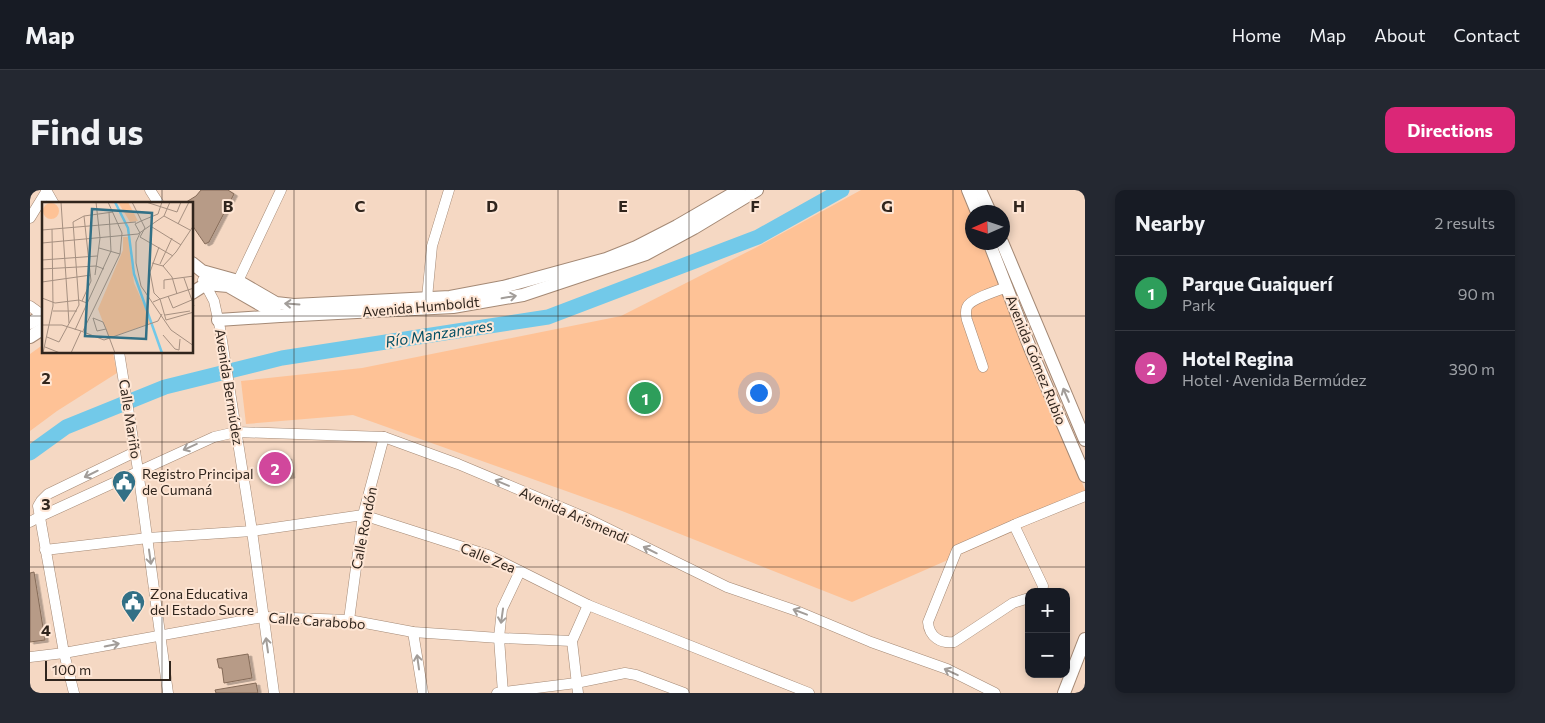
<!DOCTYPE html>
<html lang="en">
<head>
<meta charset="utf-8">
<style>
  :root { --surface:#171b24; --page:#242831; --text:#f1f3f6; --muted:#9ea1a6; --line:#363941; --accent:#db2777 }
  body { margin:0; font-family:Commissioner,sans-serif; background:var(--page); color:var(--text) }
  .controls { position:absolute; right:15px; bottom:15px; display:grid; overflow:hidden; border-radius:10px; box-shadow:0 2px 8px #0003 }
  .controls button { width:45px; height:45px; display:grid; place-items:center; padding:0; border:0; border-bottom:1px solid var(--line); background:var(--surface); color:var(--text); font:25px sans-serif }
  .compass { position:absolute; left:935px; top:15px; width:45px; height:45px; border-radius:50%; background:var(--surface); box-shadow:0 2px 8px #0003; rotate:267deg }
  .scale { position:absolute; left:15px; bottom:12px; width:126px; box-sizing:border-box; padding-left:5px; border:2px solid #30251d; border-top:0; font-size:14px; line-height:18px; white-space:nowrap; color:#30251d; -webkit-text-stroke:4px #fee6d5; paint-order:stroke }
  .you { position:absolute; left:728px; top:202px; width:18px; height:18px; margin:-12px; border:4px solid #fff; border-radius:50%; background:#1a73e8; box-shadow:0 0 0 8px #1a73e833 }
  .badge { display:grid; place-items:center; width:32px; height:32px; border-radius:50%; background:var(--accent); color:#fff; font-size:16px; font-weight:700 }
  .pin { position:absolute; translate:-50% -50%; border:2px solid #fff; box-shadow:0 1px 5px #0006 }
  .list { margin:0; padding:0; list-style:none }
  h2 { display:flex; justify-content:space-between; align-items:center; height:65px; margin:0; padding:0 20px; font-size:21px }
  h2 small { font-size:16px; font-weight:400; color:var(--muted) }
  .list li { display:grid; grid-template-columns:32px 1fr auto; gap:15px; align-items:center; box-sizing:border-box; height:75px; padding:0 20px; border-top:1px solid var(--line) }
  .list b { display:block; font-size:19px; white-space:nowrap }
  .list p { margin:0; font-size:16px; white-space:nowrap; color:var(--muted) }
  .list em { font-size:16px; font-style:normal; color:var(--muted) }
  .map { position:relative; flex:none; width:1055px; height:503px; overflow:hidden; border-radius:10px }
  header { display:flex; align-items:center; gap:30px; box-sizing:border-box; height:70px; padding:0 25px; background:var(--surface); border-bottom:1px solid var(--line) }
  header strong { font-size:24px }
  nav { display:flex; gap:28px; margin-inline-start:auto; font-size:18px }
  .intro { display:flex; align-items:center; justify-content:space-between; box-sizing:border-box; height:120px; padding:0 30px }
  h1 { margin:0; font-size:35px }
  .button { padding:12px 22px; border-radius:10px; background:var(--accent); color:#fff; font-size:18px; font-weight:700 }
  main { display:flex; gap:30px; padding:0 30px }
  aside { flex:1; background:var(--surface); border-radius:10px; box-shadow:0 2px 8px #0003 }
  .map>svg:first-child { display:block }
  .green { fill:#fec296 }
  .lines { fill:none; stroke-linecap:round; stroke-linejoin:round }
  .river { stroke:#72c9e9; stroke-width:15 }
  .building { fill:#b79b87; stroke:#856b58; filter:url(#shadow) }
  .minor-casing { stroke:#a48975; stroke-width:11 }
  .major-casing { stroke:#a48975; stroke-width:14 }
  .minor { stroke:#fff; stroke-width:10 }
  .major { stroke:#fff; stroke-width:12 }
  .oneway { stroke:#a29d99 }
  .grid { fill:none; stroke:#30251d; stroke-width:1; stroke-opacity:0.55 }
  .labels { text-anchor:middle; stroke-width:4; stroke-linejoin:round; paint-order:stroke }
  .street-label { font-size:14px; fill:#30251d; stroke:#fee6d5 }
  .poi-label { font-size:14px; fill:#30251d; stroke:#fee6d5; text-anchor:start }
  .water-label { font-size:15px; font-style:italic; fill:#004e64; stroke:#fee6d5 }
  .inset-river { fill:none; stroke:#72c9e9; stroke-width:2.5 }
  .inset-road { fill:none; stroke:#a69081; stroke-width:1 }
  .view { fill:#327086; fill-opacity:0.15; stroke:#327086; stroke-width:2.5 }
  .inset-edge { fill:none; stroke:#30251d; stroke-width:2.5 }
  .grid-label { font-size:16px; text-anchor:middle; font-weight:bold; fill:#30251d; stroke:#fee6d5; stroke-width:4; stroke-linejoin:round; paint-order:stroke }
</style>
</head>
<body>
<header>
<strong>Map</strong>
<nav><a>Home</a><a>Map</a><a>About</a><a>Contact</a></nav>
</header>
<div class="intro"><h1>Find us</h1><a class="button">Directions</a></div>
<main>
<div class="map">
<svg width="1055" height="503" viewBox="0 0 1055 503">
  <defs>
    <filter id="shadow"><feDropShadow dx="3.5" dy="2" stdDeviation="0" flood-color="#0004"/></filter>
  </defs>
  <rect width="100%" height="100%" fill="#f5d8c3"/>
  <!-- green -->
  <g class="green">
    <polygon points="831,0 934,0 943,22 942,52 955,53 1055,300 1055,310 822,412 592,321 323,225 216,234 211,191 332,178 591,126 727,57"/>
    <polygon points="14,154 14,162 83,163 87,183 27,221 0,241 0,164"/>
  </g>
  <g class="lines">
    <!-- river -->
    <polyline class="river" points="0,263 36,237 135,197 252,168 518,127 728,47 812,0"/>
  </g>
  <!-- building -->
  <g class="building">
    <polygon points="171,0 198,0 204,4 179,52 175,54 162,35 162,14 153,14 166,6"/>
    <polygon points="258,267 261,286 232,290 229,271"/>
    <polygon points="4,382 15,450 0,452 0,383"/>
    <polygon points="218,464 222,488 194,493 192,478 189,478 187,469"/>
    <polygon points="226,493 228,503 186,503 185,500"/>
  </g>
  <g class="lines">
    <!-- minor casing -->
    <g class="minor-casing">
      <g id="minor">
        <polyline points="16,0 24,14"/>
        <polyline points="120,0 129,14"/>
        <polyline points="0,28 16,2"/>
        <polyline points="173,90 184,111 190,138 222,341 244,503"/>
        <polyline points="208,91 251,0"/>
        <polyline points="397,108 402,56 419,0"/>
        <polyline points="0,116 14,126"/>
        <polyline points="89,162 108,280 138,503"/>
        <path d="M953 177 937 130C936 126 935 122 937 117 940 109 967 101 977 97"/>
        <polyline points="0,332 9,327 184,247 206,242 354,247 428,274 552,326 697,397 767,421 841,452 917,479 965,503"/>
        <polyline points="984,335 1013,396 1012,402"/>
        <polyline points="15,360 118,348 222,341 333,325 458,365 558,415 779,503"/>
        <path d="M999 408 983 413 924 452C911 454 899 447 898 432L927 360 986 334 1055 306"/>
        <polyline points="319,430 333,325 354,247"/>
        <polyline points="383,442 393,503"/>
        <polyline points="0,467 34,463 233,427 319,430 383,442 469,448 542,451"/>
        <polyline points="44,503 34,463 8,316 11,311 18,304 105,262"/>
        <polyline points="467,503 546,493 595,483 606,485 654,503"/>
        <polyline points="473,503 469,448 472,419 490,381"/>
        <polyline points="548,503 542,451 558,415"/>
      </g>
    </g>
    <!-- major casing -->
    <g class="major-casing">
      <g id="major">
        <polyline points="938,0 947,22"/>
        <polyline points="950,0 960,22"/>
        <polyline points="959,52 1000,158 1055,286"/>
        <polyline points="972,52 1055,250"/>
        <polyline points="162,73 172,81 208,91 246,113 264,115 420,107 473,97 576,69 606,57 647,36 709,0"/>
        <polyline points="162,103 176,94 198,96 250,126 423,117 493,105 616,64 664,38 727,0"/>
        <polyline points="188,130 250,126"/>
        <polyline points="0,133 14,125"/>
        <polyline points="0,147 14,138"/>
        <polyline points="1034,503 1055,449"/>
      </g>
    </g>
    <!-- minor -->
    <use href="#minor" class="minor"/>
    <!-- major -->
    <use href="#major" class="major"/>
  </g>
  <!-- one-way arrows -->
  <defs><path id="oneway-shaft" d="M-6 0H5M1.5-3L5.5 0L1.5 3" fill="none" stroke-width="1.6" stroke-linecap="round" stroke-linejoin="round" transform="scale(1.25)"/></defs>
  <g class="oneway">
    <use href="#oneway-shaft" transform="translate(479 107) rotate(-10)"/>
    <use href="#oneway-shaft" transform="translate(262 114) rotate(-176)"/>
    <use href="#oneway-shaft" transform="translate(1036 205) rotate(-113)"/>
    <use href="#oneway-shaft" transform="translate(160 257) rotate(156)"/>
    <use href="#oneway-shaft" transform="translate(61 284) rotate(154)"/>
    <use href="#oneway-shaft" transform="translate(472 293) rotate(-157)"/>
    <use href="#oneway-shaft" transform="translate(620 360) rotate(-154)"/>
    <use href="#oneway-shaft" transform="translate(120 367) rotate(82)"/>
    <use href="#oneway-shaft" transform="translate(770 422) rotate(-159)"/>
    <use href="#oneway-shaft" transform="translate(472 426) rotate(98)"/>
    <use href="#oneway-shaft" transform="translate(82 455) rotate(-11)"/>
    <use href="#oneway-shaft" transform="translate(237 455) rotate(-98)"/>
    <use href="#oneway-shaft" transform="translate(388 472) rotate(-98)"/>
    <use href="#oneway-shaft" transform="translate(921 482) rotate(-155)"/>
  </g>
  <!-- grid -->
  <path class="grid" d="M132 0V14M264 0V503M396 0V503M528 0V503M659 0V503M791 0V503M923 0V503M0 126H14M162 126H1055M132 162V503M0 252H1055M0 377H1055"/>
  <!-- icons -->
  <defs>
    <g id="civic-pin" transform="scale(1.25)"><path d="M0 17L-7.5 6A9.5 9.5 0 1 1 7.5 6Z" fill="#327086" stroke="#fee6d5"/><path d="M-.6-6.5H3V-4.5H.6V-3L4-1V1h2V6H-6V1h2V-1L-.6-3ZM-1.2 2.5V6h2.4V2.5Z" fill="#fff"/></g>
  </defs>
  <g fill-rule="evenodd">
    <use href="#civic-pin" x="94" y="292"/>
    <use href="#civic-pin" x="103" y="412"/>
  </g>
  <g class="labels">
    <!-- street labels -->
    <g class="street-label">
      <text transform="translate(391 117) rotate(-5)" y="5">Avenida Humboldt</text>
      <text transform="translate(1006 170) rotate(68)" y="5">Avenida Gómez Rubio</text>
      <text transform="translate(199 197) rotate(81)" y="5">Avenida Bermúdez</text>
      <text transform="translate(100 229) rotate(81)" y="5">Calle Mariño</text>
      <text transform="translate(544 325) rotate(24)" y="5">Avenida Arismendi</text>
      <text transform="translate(334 338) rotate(-79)" y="5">Calle Rondón</text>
      <text transform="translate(458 368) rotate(22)" y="5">Calle Zea</text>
      <text transform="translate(287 431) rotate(4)" y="5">Calle Carabobo</text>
    </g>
    <!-- poi labels -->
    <g class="poi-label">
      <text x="112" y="289">Registro Principal<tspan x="112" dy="16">de Cumaná</tspan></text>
      <text x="120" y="409">Zona Educativa<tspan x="120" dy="16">del Estado Sucre</tspan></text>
    </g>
    <!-- water labels -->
    <g class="water-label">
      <text transform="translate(409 144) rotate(-9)" y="5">Río Manzanares</text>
    </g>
  </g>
  <!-- overview -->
  <g transform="translate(12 12)">
    <rect width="151" height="151" fill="#f5d8c3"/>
    <path d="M76 0H86L96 19 88 20ZM1 9a8 8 0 1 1 16 0a8 8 0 1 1-16 0ZM81 35H86L92 81 110 121 67 136 56 107 81 48Z" fill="#fec296"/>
    <path class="inset-river" d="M73 0 86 26 92 72 120 151"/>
    <path class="inset-road" d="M19 0 27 121M90 0 103 26 98 35M104 0 135 10 139 0M122 14 148 28M122 14 128 0M99 19 116 12 120 0M99 19 93 22 98 31 94 40V61L99 84 129 128 152 144M136 22 147 0M110 25 139 43M0 28 94 20M98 35 131 54M0 41 96 32 122 14M117 45 108 70 112 91 118 97 152 86M57 46 78 52M0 58 55 54M110 61 121 64 130 75 135 92M118 62 130 36M121 64 134 50 152 23M0 67 54 64 62 67M53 73 58 36 54 0M142 76 152 104M0 80 49 73M122 87V78L152 74M126 94 131 106 152 97M0 96 13 101 37 98 45 101M40 99 49 79 42 14M111 100 118 97 124 118M11 109H35M123 113 148 109M124 118 152 110M0 123H20L39 129M64 127 55 129 51 116 61 120 64 127 73 151M33 128 69 49 67 10M41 129 78 52 80 31 66 0M121 133 133 147 137 148 138 137M5 135 17 140 37 103 31 20 42 14 71 10M3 145 18 151M1 151 11 104 10 27M29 151 39 129 62 138 116 119 120 112"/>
    <path class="view" d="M50 7 110 11 104 137 43 134Z"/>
    <rect width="151" height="151" class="inset-edge"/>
  </g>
  <g class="grid-label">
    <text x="198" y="22">B</text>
    <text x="330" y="22">C</text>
    <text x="462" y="22">D</text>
    <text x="593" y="22">E</text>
    <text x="725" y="22">F</text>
    <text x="857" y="22">G</text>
    <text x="989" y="22">H</text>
    <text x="16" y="194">2</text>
    <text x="16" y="320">3</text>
    <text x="16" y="446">4</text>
  </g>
</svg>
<div class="controls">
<button>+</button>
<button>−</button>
</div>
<svg class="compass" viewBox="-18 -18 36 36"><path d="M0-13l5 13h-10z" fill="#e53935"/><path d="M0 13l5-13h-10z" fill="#9ea1a6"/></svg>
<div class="scale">100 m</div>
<div class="you"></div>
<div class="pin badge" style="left:615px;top:208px;background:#2e9e5b">1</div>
<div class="pin badge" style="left:245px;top:278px;background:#d1479c">2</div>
</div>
<aside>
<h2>Nearby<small>2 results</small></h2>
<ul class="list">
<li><span class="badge" style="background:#2e9e5b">1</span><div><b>Parque Guaiquerí</b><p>Park</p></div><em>90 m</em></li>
<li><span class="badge" style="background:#d1479c">2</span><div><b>Hotel Regina</b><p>Hotel · Avenida Bermúdez</p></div><em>390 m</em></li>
</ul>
</aside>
</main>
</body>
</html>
